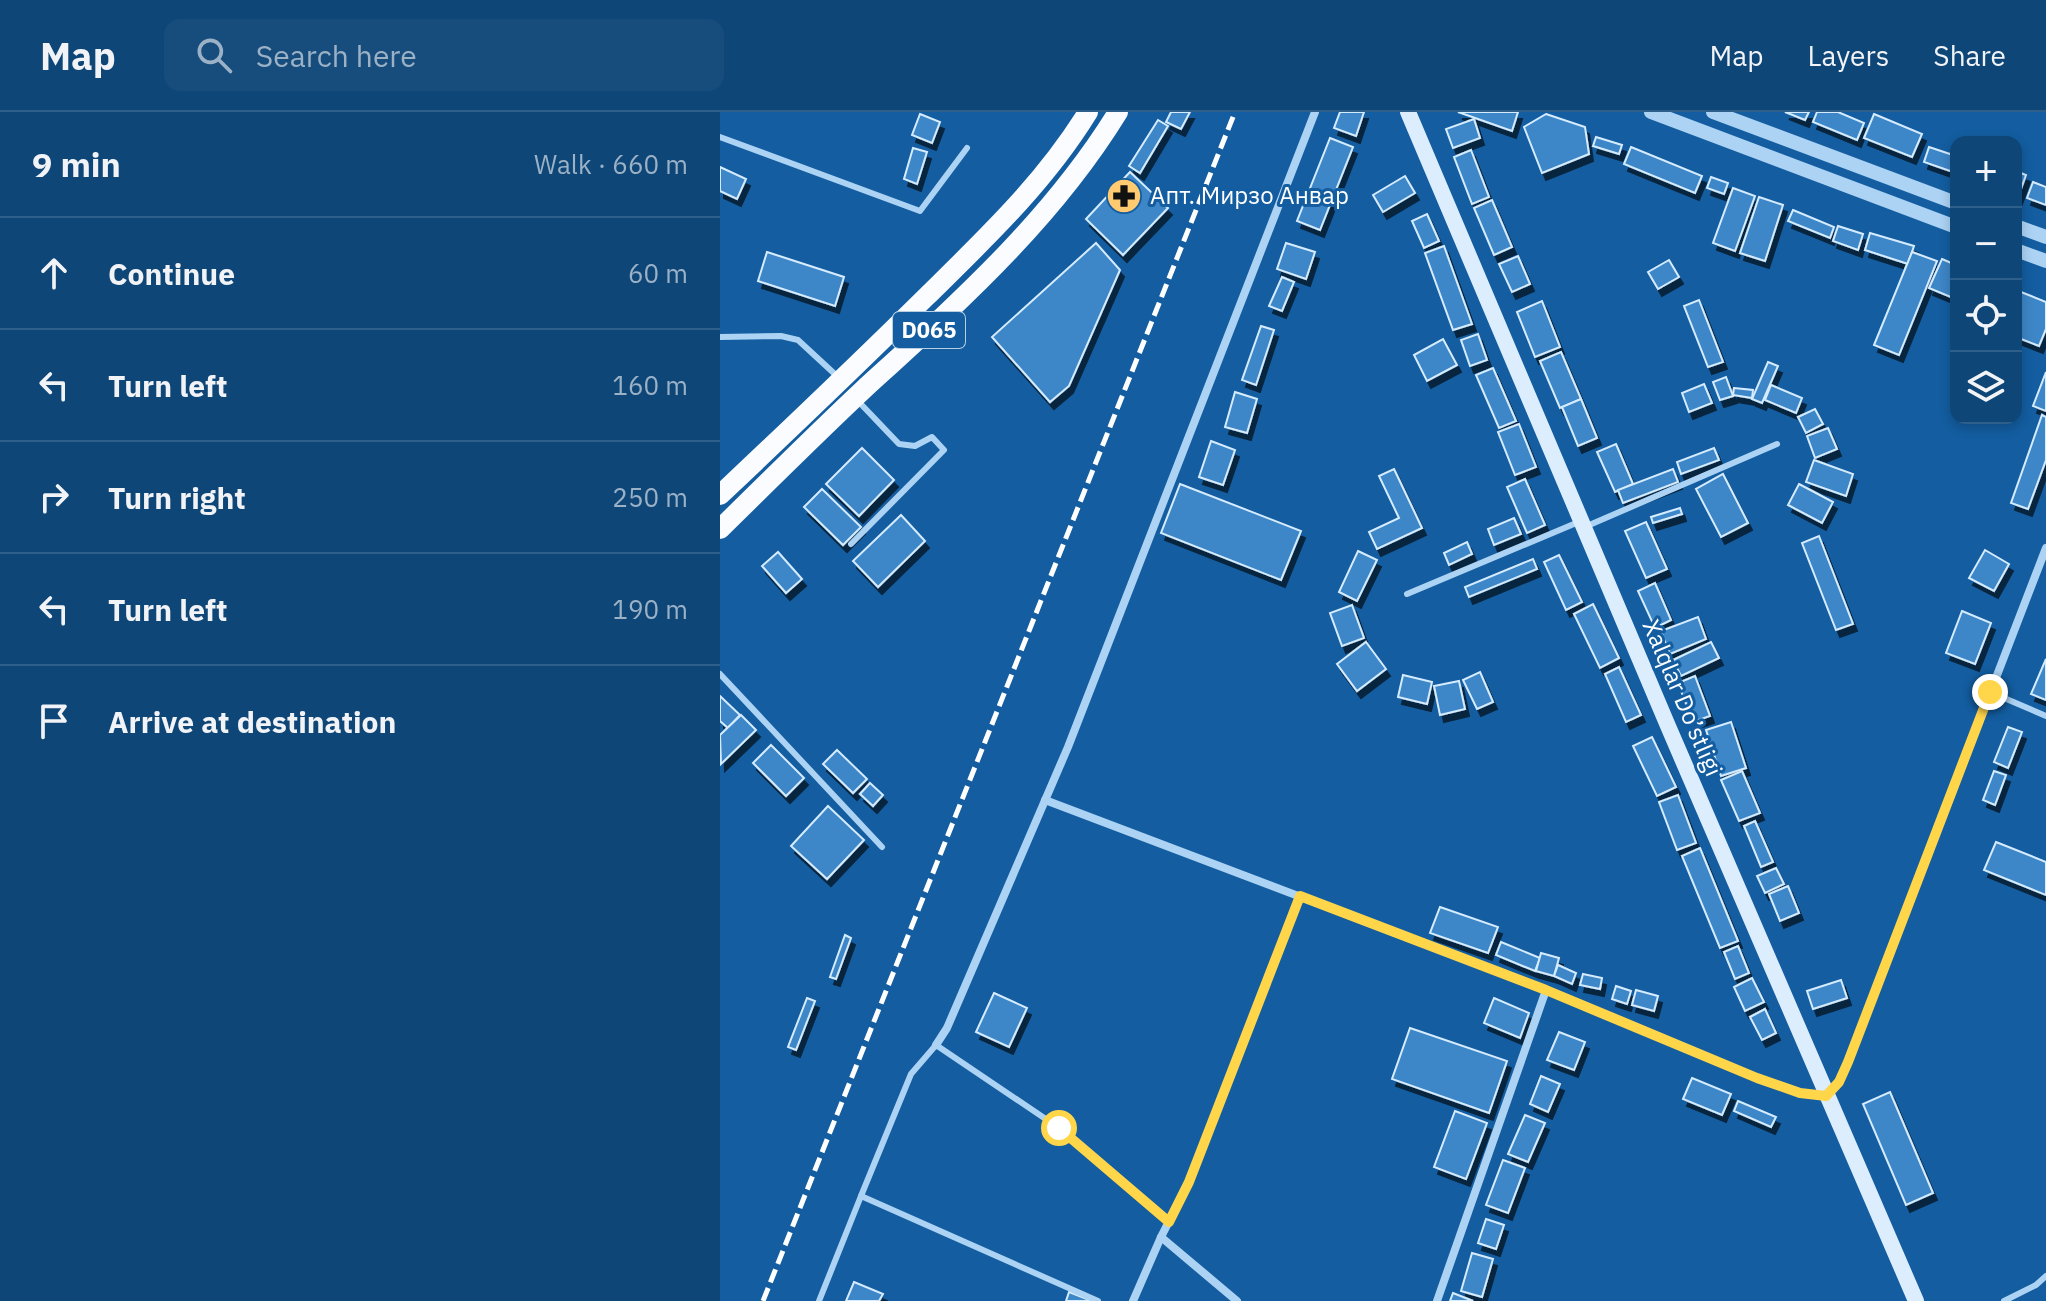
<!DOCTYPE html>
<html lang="en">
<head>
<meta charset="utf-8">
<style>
  :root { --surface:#0e4678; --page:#174d7d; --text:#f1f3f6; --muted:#9bb1c6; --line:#2e5e8a }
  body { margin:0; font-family:"IBM Plex Sans",sans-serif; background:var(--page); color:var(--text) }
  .controls { position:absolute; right:24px; top:24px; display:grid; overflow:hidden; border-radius:16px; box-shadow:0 4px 12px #0003 }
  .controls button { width:72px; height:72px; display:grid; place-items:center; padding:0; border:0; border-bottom:2px solid var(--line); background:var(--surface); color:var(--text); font:40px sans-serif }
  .stop { position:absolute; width:24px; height:24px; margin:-18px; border:6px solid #ffd54a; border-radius:50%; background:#fff }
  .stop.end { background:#ffd54a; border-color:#fff; box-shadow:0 2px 8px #0008 }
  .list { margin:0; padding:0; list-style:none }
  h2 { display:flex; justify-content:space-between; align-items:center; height:104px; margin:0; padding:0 32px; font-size:34px }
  h2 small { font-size:26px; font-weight:400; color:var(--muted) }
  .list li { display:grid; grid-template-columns:52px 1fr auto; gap:24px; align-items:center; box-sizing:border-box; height:112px; padding:0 32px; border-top:2px solid var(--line) }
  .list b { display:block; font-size:30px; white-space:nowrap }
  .list em { font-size:26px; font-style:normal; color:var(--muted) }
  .icon { flex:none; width:44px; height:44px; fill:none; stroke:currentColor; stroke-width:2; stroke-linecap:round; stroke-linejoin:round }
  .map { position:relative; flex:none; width:1326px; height:1189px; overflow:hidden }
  header { display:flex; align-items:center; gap:48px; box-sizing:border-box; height:112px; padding:0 40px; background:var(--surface); border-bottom:2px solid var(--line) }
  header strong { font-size:38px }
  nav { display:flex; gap:44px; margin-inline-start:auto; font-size:28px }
  .search { width:560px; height:72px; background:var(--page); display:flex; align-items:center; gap:20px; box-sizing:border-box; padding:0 28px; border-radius:16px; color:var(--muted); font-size:30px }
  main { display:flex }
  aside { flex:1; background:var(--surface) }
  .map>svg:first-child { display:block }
  .building { fill:#3c86c7; stroke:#d5ebfe; stroke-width:2; filter:url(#shadow) }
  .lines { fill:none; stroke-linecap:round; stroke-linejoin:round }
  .service { stroke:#acd3f4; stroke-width:6 }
  .minor { stroke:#acd3f4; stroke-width:8 }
  .tertiary { stroke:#acd3f4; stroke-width:14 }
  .secondary { stroke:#dcedfd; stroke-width:16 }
  .primary { stroke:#fafcff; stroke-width:20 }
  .rail { stroke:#fff; stroke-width:5; stroke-dasharray:14 6; stroke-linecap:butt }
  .route { stroke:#ffd54a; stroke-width:10 }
  .labels { text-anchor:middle; stroke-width:6; stroke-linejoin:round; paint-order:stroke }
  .shield { fill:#135da0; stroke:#b8cee2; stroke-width:2 }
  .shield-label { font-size:22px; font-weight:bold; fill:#fff }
  .poi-label { font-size:24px; fill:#fff; stroke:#135da0; text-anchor:start }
  .street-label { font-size:24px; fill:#fff; stroke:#135da0 }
</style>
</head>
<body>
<header>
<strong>Map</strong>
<div class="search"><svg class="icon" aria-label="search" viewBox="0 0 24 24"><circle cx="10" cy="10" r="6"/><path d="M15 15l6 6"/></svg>Search here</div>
<nav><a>Map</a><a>Layers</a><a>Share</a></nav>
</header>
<main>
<aside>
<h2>9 min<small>Walk · 660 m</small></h2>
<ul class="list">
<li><svg class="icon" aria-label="ahead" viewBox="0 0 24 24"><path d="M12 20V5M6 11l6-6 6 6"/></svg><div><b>Continue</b></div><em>60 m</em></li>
<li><svg class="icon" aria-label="left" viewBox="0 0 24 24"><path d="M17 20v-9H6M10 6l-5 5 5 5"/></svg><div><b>Turn left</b></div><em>160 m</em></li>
<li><svg class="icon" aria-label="right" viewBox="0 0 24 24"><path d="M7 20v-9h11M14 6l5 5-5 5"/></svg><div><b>Turn right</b></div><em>250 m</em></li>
<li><svg class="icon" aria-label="left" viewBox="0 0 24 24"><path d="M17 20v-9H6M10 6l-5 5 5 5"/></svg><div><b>Turn left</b></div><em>190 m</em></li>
<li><svg class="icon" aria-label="arrive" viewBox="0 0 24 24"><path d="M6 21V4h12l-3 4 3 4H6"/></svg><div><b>Arrive at destination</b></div></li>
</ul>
</aside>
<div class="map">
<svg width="1326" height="1189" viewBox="0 0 1326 1189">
  <defs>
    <filter id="shadow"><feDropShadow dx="4" dy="7" stdDeviation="0" flood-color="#0009"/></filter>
  </defs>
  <rect width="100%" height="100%" fill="#135da0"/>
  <!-- building -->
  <g class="building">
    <polygon points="451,0 470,0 461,17 446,10"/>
    <polygon points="620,0 644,0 636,24 614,16"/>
    <polygon points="738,0 798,0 792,19"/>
    <polygon points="1065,0 1089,0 1085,8"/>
    <polygon points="1097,0 1118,0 1144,11 1137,28 1093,10"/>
    <polygon points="200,2 220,10 212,31 192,23"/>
    <polygon points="826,2 865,15 869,42 822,61 804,15"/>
    <polygon points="1154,2 1202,22 1192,45 1144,26"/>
    <polygon points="754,7 760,26 733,36 726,17"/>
    <polygon points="438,8 448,14 420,61 409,54"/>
    <polygon points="876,25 902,33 899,42 873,34"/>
    <polygon points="610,26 633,35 600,118 577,109"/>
    <polygon points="911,35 982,64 975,81 904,52"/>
    <polygon points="1209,35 1236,44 1236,61 1204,50"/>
    <polygon points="193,36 207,40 197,72 184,67"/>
    <polygon points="751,38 769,85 752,92 734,45"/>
    <polygon points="0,55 26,67 17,87 0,79"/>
    <polygon points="1296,59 1306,63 1298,85 1296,84"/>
    <polygon points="410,60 448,96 403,143 366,107"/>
    <polygon points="685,64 695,81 663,100 653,83"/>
    <polygon points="991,65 1008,71 1004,82 987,76"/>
    <polygon points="1313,70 1326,75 1326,93 1307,86"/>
    <polygon points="1013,76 1035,84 1015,139 993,131"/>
    <polygon points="1039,85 1063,93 1045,149 1020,141"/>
    <polygon points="772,88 792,135 774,143 754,96"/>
    <polygon points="1073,98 1114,115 1110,126 1068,109"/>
    <polygon points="707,102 719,129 704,136 692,109"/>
    <polygon points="1118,114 1143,122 1138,138 1113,129"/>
    <polygon points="1150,121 1194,134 1188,152 1145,138"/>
    <polygon points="376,131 400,158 349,274 330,290 272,225"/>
    <polygon points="566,131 595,140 586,167 557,157"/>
    <polygon points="724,134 752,212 733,218 705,141"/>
    <polygon points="47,140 124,165 115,194 38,169"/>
    <polygon points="1192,140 1217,149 1179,243 1154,233"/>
    <polygon points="798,144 810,172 792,180 779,152"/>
    <polygon points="1222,147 1236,153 1236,179 1233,186 1209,176"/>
    <polygon points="949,148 959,165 938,177 928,160"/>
    <polygon points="562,165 574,170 562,199 549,194"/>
    <polygon points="1301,180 1326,190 1326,217 1319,234 1296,225 1296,195"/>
    <polygon points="979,188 1003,250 988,255 964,194"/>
    <polygon points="822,189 840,235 815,245 797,200"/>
    <polygon points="541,214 554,218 536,273 522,268"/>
    <polygon points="758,222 767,248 750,254 741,228"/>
    <polygon points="723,227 737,253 707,269 694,243"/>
    <polygon points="841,240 861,287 840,296 820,249"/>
    <polygon points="1048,250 1058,254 1042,291 1032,287"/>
    <polygon points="773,256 796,309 779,316 756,263"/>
    <polygon points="1326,260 1326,299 1313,294"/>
    <polygon points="1006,265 1013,284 1000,288 993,270"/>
    <polygon points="984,272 992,291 969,300 962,281"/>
    <polygon points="1051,273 1082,286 1076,301 1045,288"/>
    <polygon points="1014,276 1033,278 1032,286 1013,283"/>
    <polygon points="515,280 537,287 527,321 505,315"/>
    <polygon points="861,287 877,326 858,334 842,295"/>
    <polygon points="1095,297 1103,312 1086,321 1078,305"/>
    <polygon points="1322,303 1326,305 1326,348 1308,397 1291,391"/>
    <polygon points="799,312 816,355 795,363 778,320"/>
    <polygon points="1108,316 1117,337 1095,346 1087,324"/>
    <polygon points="491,329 515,338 503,373 479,365"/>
    <polygon points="896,332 913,372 895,380 877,340"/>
    <polygon points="142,336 174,368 139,404 106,372"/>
    <polygon points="994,336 999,348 961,362 957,350"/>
    <polygon points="1094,348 1133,362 1126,384 1086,370"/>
    <polygon points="674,357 702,416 657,437 649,420 679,406 659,364"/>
    <polygon points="953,357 958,370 903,391 898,378"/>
    <polygon points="1003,362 1028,411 1001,425 976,377"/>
    <polygon points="805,367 825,413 807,421 787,375"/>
    <polygon points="460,372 581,419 561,468 441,421"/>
    <polygon points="1079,372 1113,390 1102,411 1068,393"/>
    <polygon points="102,377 141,415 123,433 84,395"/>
    <polygon points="960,396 962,402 933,411 931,405"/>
    <polygon points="181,403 205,429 158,475 133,449"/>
    <polygon points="794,406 801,422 774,433 768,417"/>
    <polygon points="926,410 947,457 926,466 905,419"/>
    <polygon points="1099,424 1133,512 1116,518 1082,431"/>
    <polygon points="747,430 752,442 729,453 724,441"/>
    <polygon points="1265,438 1289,452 1274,479 1249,466"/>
    <polygon points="638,439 657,448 637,489 619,480"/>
    <polygon points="58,440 82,467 66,481 42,454"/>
    <polygon points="839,443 862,490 846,498 824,450"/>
    <polygon points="813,447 817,457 749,485 745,475"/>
    <polygon points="935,471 951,508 935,516 918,479"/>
    <polygon points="873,492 899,546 880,556 854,502"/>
    <polygon points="632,493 644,526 622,534 610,501"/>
    <polygon points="1242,499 1271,511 1255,552 1226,541"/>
    <polygon points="978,505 986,527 950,542 941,519"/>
    <polygon points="646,530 666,557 637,579 617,552"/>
    <polygon points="991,530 999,546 961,564 953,548"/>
    <polygon points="1326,547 1326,588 1311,582"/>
    <polygon points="899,555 921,603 906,610 885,562"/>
    <polygon points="760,560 773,590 757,597 743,568"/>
    <polygon points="683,563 712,570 707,592 678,585"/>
    <polygon points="975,564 990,604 973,610 958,571"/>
    <polygon points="739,569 745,597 720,603 714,574"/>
    <polygon points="0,584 20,603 8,616 0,609"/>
    <polygon points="21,603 36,618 1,652 0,623"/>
    <polygon points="1011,610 1026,656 1001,664 986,618"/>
    <polygon points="1288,615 1302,620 1288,656 1274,650"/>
    <polygon points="932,625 956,675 937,684 913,634"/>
    <polygon points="51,633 84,666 66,684 33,651"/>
    <polygon points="117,638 147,667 133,681 103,652"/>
    <polygon points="1022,659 1040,701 1019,709 1001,668"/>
    <polygon points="1274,659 1286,663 1275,693 1263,688"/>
    <polygon points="150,671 163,683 153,694 140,682"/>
    <polygon points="958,683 976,731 957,738 939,690"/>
    <polygon points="108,694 144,728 107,767 71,734"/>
    <polygon points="1035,709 1053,750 1041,755 1024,714"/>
    <polygon points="1276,730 1326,750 1326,783 1264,758"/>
    <polygon points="980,736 1018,829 1000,836 962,744"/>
    <polygon points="1056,756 1064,772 1045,781 1037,764"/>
    <polygon points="1068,774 1079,801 1060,809 1049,782"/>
    <polygon points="720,795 778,815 768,841 710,821"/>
    <polygon points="125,823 131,826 116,867 110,865"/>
    <polygon points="781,830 820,846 815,859 776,843"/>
    <polygon points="1018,834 1029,861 1015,867 1004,840"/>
    <polygon points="821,841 839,846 834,864 816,859"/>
    <polygon points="838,853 856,861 852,872 834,864"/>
    <polygon points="863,862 882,866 880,877 860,873"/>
    <polygon points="1032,866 1044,890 1025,899 1014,875"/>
    <polygon points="1121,868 1127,886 1093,897 1087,879"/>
    <polygon points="896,874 911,879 907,892 892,887"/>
    <polygon points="916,878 938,884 934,899 912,893"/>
    <polygon points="274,881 307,896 289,935 256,920"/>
    <polygon points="87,886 95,889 76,938 68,935"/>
    <polygon points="774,886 809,901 800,926 764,911"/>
    <polygon points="1045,897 1056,921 1042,928 1030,905"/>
    <polygon points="690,916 787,949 769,1001 672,967"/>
    <polygon points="839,920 865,930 854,958 827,948"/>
    <polygon points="821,964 840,972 828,1000 810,992"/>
    <polygon points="972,966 1011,982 1002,1003 963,987"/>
    <polygon points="1170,980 1213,1081 1186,1093 1143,992"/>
    <polygon points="1018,989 1056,1005 1051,1015 1014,999"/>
    <polygon points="735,999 767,1011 746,1067 714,1055"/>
    <polygon points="805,1003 825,1011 808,1050 788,1042"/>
    <polygon points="783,1048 805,1056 788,1101 766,1093"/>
    <polygon points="766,1107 784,1113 776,1137 758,1131"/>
    <polygon points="752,1141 773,1147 762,1185 741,1179"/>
    <polygon points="134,1170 163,1182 159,1189 126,1189"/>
    <polygon points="349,1180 372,1189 346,1189"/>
    <polygon points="733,1181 753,1189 730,1189"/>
  </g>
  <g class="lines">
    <!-- service -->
    <g class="service">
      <polyline points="0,25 200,99 247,36"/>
      <polyline points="0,225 61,224 78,228 118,265"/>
      <polyline points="867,414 1057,332"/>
      <polyline points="131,432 224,338 212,325 195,334 179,332 138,289"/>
      <polyline points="687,482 861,409"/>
      <polyline points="0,562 162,735"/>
      <polyline points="1270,580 1326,604"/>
      <polyline points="99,1189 141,1084"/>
      <polyline points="378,1189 141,1084 191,962 216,933 339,1016 449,1110"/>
      <polyline points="1284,1189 1316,1173 1326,1164"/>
    </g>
    <!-- minor -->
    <g class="minor">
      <polyline points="325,688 826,878 1037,966 1080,981 1106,984 1119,970 1128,950 1326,436"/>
      <polyline points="216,933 227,916 348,635 595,0"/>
      <polyline points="441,1125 517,1189"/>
      <polyline points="413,1189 441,1125 469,1070 580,784"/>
      <polyline points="717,1189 826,878"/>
    </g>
    <!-- tertiary -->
    <g class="tertiary">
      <polyline points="931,0 1236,115"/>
      <polyline points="993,0 1236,91"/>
      <polyline points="1296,114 1326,125"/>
      <polyline points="1296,138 1326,149"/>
    </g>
    <!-- secondary -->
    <polyline class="secondary" points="688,0 948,614 1196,1189"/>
    <!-- primary -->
    <g class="primary">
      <path d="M0 383C70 317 139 251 207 184 266 126 325 70 368 0"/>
      <path d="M0 417C48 370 95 323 144 277 238 191 331 109 398 0"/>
    </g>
    <!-- rail -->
    <polyline class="rail" points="43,1189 515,0"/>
  </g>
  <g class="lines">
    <!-- route -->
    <polyline class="route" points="339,1016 449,1110 469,1070 580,784 826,878 1037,966 1080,981 1106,984 1119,970 1128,950 1270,580"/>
  </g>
  <!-- icons -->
  <defs>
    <g id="pharmacy-disc" transform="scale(1.8)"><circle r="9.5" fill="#ffca70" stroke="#135da0"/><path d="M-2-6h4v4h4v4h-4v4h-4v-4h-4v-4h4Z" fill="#111"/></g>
  </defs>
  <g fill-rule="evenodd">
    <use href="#pharmacy-disc" x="404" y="84"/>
  </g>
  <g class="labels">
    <!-- shield labels -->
    <rect class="shield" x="173" y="200" width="72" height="36" rx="6"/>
    <g class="shield-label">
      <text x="209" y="226">D065</text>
    </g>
    <!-- poi labels -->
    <g class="poi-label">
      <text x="430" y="92">Апт. Мирзо Анвар</text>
    </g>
    <!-- street labels -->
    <g class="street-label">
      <text transform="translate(962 586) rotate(67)" y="8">Xalqlar Do’stligi</text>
    </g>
  </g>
</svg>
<div class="controls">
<button>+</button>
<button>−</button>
<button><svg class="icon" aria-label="locate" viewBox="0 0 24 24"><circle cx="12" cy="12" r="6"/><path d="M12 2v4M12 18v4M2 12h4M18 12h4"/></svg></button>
<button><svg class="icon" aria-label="layers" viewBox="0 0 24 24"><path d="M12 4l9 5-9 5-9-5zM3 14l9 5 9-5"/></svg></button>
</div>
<div class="stop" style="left:339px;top:1016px"></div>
<div class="stop end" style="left:1270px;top:580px"></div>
</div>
</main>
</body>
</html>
